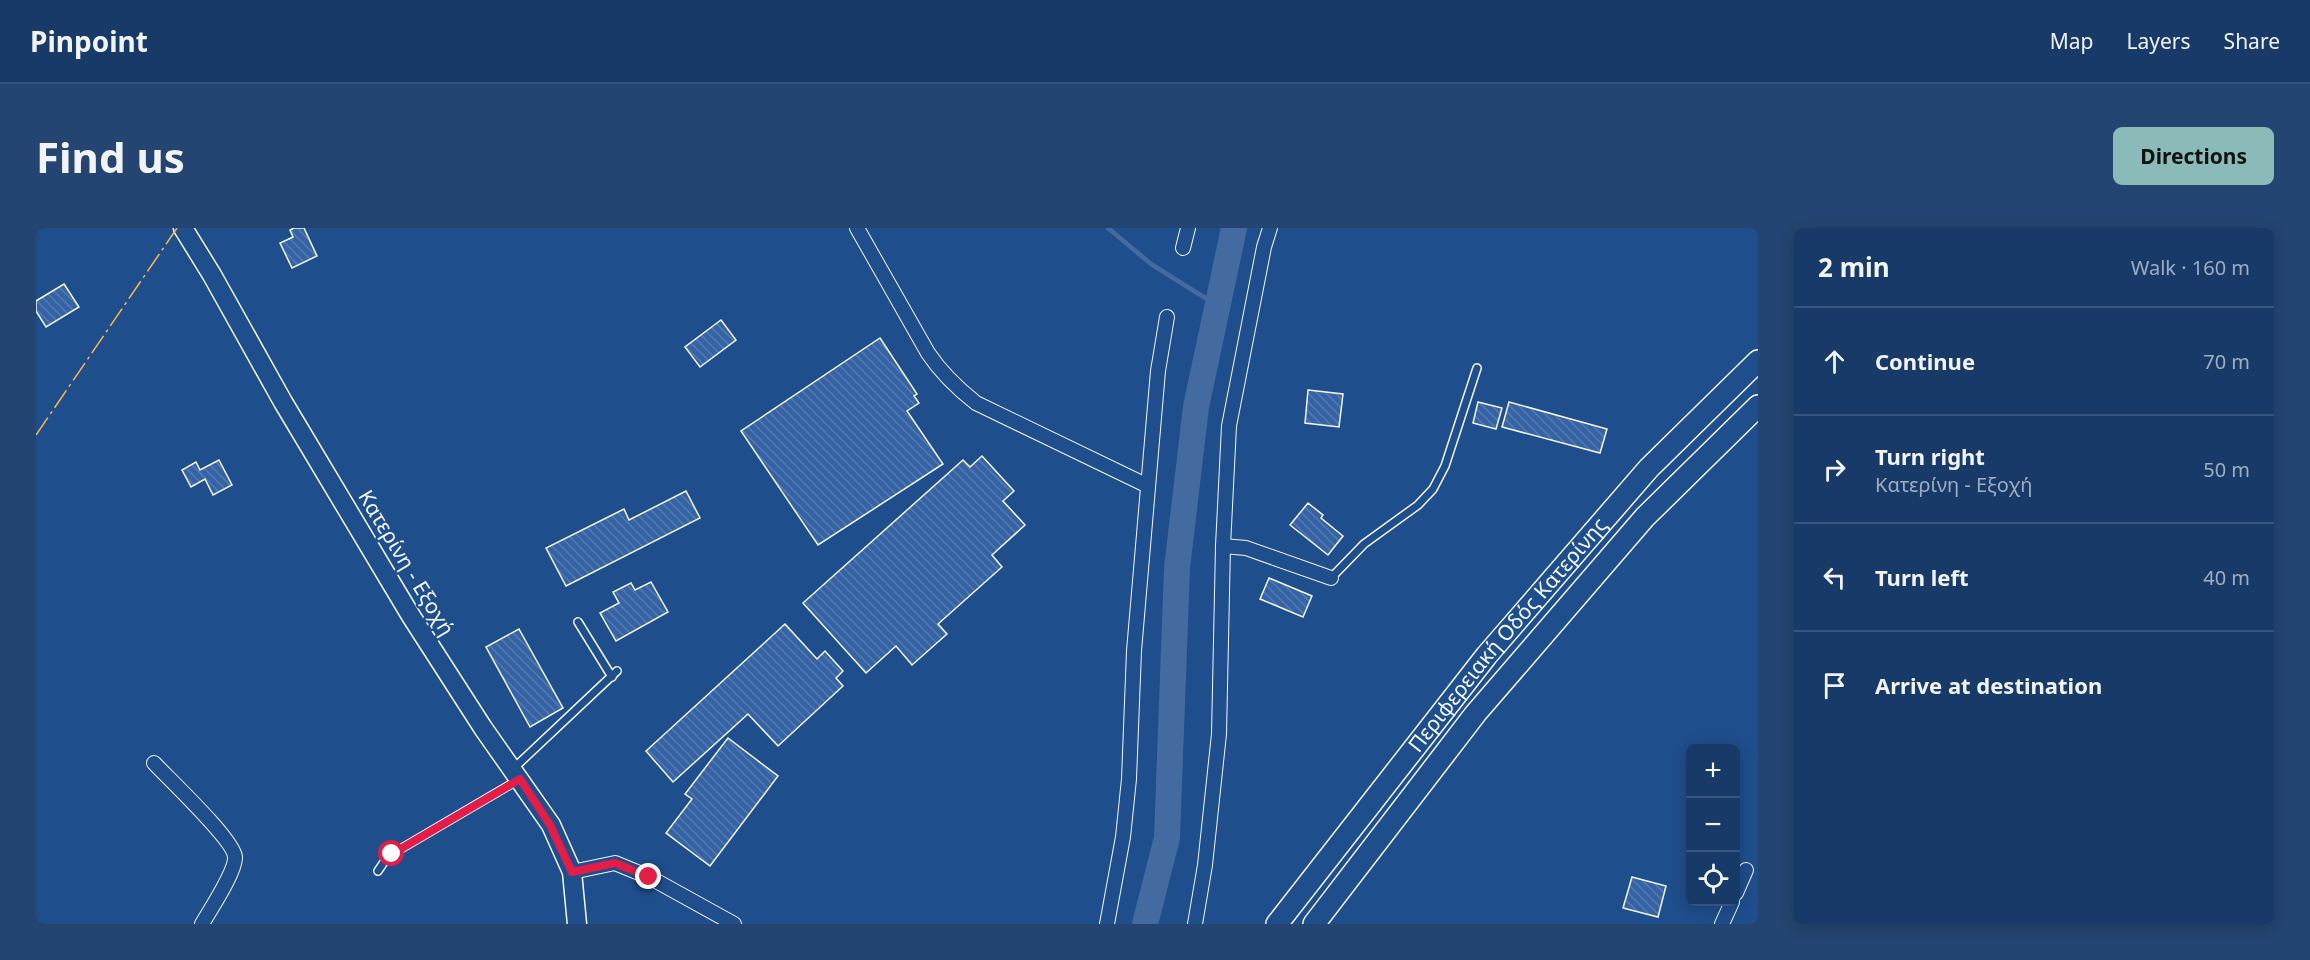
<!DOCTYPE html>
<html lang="en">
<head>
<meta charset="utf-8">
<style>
  :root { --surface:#173a69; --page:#244571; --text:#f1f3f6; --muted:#9eadc0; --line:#36547d; --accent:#8bbbb9 }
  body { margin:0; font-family:"Noto Sans",sans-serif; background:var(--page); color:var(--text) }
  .controls { position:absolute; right:18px; bottom:18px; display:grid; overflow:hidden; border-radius:9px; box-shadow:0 3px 15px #0003 }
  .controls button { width:54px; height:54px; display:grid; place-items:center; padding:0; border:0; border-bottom:2px solid var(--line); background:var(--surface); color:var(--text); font:30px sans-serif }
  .stop { position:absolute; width:18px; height:18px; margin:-14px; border:4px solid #e11d48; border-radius:50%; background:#fff }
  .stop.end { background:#e11d48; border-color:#fff; box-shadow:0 2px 6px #0008 }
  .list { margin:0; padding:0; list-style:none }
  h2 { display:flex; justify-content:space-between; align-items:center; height:78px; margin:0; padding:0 24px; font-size:26px }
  h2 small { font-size:20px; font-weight:400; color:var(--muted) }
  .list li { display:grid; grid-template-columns:39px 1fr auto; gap:18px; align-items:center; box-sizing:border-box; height:108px; padding:0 24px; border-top:2px solid var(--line) }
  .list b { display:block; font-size:22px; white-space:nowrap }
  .list p { margin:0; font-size:20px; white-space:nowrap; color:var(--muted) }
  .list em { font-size:20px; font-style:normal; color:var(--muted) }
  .icon { flex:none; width:33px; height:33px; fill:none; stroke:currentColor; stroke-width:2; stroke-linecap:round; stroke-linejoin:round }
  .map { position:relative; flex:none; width:1722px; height:696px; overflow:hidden; border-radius:9px }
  header { display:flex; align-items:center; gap:36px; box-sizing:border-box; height:84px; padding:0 30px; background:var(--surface); border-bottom:2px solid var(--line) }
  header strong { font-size:28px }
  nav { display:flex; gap:33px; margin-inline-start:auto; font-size:21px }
  .intro { display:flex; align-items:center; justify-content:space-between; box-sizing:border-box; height:144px; padding:0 36px }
  h1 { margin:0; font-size:42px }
  .button { padding:15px 27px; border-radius:9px; background:var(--accent); color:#111; font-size:21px; font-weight:700 }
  main { display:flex; gap:36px; padding:0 36px }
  aside { flex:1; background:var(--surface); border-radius:9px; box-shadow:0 3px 15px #0003 }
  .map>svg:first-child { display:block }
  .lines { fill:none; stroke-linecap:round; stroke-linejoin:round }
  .stream { stroke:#446ba0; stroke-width:4.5 }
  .river { stroke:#446ba0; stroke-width:26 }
  .building { fill:url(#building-back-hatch); stroke:#f2f6ff; stroke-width:1.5 }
  .service-casing { stroke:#f2f6ff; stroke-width:10 }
  .minor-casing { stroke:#f2f6ff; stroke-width:16 }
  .secondary-casing { stroke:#f2f6ff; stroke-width:21 }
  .primary-casing { stroke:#f2f6ff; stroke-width:24 }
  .service { stroke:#1f4e8c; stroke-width:7 }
  .minor { stroke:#1f4e8c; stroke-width:14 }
  .secondary { stroke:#1f4e8c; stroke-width:18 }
  .primary { stroke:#1f4e8c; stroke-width:21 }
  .power { stroke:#ffb74d; stroke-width:1.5; stroke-dasharray:21 4.5 3 4.5; stroke-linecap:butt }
  .route { stroke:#e11d48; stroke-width:8 }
  .labels { text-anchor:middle; stroke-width:4.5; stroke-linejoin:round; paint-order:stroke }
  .street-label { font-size:21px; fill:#f2f6ff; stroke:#1f4e8c }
</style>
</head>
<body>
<header>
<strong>Pinpoint</strong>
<nav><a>Map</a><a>Layers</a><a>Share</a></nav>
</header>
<div class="intro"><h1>Find us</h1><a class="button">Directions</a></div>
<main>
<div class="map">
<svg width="1722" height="696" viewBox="0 0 1722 696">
  <defs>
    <pattern id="building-back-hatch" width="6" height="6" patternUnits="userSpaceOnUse" patternTransform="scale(1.5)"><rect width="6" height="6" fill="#3563a3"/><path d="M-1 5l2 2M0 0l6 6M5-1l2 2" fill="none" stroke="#537ab1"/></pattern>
  </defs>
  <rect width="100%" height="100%" fill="#1f4e8c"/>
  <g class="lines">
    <!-- stream -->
    <polyline class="stream" points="1072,0 1115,36 1182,78"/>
    <!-- river -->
    <polyline class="river" points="1109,696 1131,610 1141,340 1160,179 1198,0"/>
  </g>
  <!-- building -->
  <g class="building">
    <polygon points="258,0 268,0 281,28 256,40 244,15 257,9 254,2"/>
    <polygon points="28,56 43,79 10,99 0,83 0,73"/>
    <polygon points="685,92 700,112 664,139 649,119"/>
    <polygon points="844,110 881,166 878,168 883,175 871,183 907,236 782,317 705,203"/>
    <polygon points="1272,162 1307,166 1303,199 1269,195"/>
    <polygon points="1442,174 1466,180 1460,201 1437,195"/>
    <polygon points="1473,174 1571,201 1564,225 1466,199"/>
    <polygon points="946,228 978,263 967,273 989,297 956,327 966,339 902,396 911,406 876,437 860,418 830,445 767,375 927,232 934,239"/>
    <polygon points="183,232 196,257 177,267 169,251 155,259 146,242 160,234 164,242"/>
    <polygon points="650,263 664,290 530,358 510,320 588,281 593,292"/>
    <polygon points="1272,275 1287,287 1285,290 1307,308 1292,327 1254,297"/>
    <polygon points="1233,350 1276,368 1267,389 1224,371"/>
    <polygon points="615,354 632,384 580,413 564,385 583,375 577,364 595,355 599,362"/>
    <polygon points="749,396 781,431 789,423 807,443 800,450 807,458 742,518 712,486 637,554 610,523"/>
    <polygon points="483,401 527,480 494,499 450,419"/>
    <polygon points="692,510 742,548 674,638 630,605 656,571 649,566"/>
    <polygon points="1596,649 1630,658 1622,689 1587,680"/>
  </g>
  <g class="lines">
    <!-- service casing -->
    <g class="service-casing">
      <g id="service">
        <polyline points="1295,350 1328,316 1382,277 1397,261 1409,238 1441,140"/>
        <polyline points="542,394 576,449"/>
        <polyline points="477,541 581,443"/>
        <polyline points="342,643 350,631 356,626 482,552"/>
      </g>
    </g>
    <!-- minor casing -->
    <g class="minor-casing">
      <g id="minor">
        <path d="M821 0 892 125C906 146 921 160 940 175L1112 258"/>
        <polyline points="1147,20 1152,0"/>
        <polyline points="1187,318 1210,320 1295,350"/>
        <path d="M118 535C133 551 198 612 199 629 200 643 174 682 166 696"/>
        <polyline points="536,644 579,635 613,649 698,696"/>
        <polyline points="1700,665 1710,642"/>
        <polyline points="1071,696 1087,609 1093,551 1098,423 1122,143 1131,89"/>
        <polyline points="1159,696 1169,637 1183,506 1187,318 1193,198 1228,19 1234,0"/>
        <polyline points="1686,696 1696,674"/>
      </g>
    </g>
    <!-- secondary casing -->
    <g class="secondary-casing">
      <polyline id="secondary" points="147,0 176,47 247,174 375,388 447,500 515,597 536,644 541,696"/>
    </g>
    <!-- primary casing -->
    <g class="primary-casing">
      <g id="primary">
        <path id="s1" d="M1241 696 1451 427 1613 240 1722 133"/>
        <polyline points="1278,696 1440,485 1609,289 1722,178"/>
      </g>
    </g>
    <!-- service -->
    <use href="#service" class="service"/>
    <!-- minor -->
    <use href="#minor" class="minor"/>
    <!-- secondary -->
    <use href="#secondary" class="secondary"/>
    <!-- primary -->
    <use href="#primary" class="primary"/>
    <!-- power -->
    <polyline class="power" points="0,207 141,0"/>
  </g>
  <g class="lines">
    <!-- route -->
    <polyline class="route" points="356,626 484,551 514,597 536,644 579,635 613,649"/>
  </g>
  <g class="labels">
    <!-- street labels -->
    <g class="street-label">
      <text transform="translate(370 335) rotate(59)" y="7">Κατερίνη - Εξοχή</text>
      <text dy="7" stroke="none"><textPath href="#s1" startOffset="370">Περιφερειακή Οδός Κατερίνης</textPath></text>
    </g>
  </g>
</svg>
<div class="controls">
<button>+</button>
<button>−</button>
<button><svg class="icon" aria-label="locate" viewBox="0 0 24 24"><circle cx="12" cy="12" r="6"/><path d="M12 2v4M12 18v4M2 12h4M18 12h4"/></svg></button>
</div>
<div class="stop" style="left:356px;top:626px"></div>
<div class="stop end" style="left:613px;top:649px"></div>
</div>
<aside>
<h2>2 min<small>Walk · 160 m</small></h2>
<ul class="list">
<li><svg class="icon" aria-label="ahead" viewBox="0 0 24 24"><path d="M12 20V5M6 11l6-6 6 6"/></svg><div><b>Continue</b></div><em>70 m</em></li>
<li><svg class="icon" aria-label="right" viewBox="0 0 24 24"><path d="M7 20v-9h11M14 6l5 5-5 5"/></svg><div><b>Turn right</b><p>Κατερίνη - Εξοχή</p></div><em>50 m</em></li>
<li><svg class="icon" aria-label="left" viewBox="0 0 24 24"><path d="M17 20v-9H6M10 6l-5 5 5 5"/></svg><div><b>Turn left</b></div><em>40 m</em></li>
<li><svg class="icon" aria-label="arrive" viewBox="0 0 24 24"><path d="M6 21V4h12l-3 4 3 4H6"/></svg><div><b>Arrive at destination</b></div></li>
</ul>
</aside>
</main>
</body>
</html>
